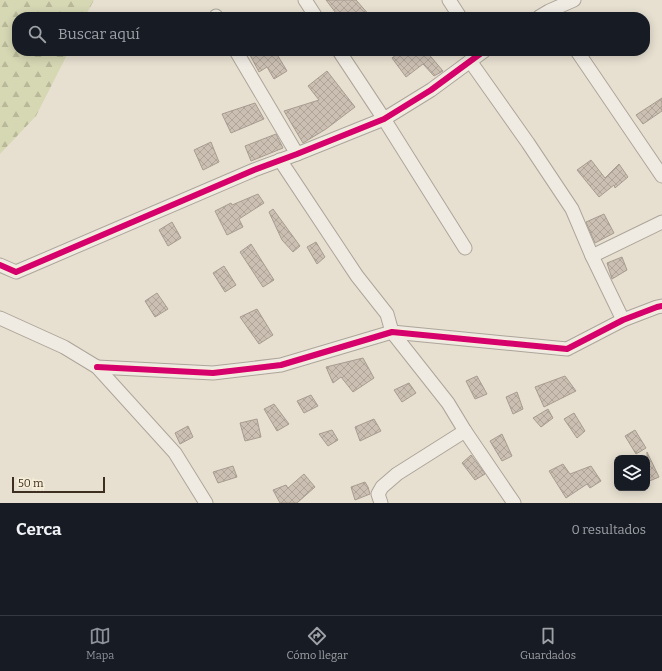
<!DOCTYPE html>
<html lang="es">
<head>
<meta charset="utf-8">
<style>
  :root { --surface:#171b24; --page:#20242c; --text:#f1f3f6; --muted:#9ea1a6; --line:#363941; --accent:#8c9099 }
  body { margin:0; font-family:Bitter,serif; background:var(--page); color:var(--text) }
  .controls { position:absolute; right:12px; bottom:12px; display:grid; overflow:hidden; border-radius:8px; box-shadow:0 2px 10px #0003 }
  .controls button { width:36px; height:36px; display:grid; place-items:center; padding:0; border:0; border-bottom:1px solid var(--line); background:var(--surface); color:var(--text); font:20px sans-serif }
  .scale { position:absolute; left:12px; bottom:10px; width:93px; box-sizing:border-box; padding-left:4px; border:2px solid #3d2e20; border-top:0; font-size:11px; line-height:14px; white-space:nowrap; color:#3d2e20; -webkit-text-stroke:3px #f7eed8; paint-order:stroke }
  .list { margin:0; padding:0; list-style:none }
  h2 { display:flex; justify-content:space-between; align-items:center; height:52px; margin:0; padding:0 16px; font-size:17px }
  h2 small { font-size:13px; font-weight:400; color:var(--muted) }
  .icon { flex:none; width:22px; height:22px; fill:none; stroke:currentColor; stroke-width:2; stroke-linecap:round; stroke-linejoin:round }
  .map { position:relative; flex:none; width:662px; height:503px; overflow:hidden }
  .search { position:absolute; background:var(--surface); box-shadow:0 2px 10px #0003; left:12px; right:12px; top:12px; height:44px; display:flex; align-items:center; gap:10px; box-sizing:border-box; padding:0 14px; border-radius:16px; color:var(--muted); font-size:15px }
  .sheet { height:112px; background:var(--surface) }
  nav { display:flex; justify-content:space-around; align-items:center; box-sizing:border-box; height:56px; border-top:1px solid var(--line); background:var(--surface); font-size:11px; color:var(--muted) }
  nav a { display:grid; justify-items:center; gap:2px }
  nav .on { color:var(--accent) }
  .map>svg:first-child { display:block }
  .forest { fill:url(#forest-firs) }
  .building { fill:url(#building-cross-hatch); stroke:#a89c90 }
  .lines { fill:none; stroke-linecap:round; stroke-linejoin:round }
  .minor-casing { stroke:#ada599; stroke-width:15 }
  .minor { stroke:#efebe3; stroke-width:13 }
  .cycleway-casing { stroke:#f7eed8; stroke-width:8 }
  .cycleway { stroke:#d6006c; stroke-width:6 }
</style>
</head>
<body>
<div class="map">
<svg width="662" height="503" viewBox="0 0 662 503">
  <defs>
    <pattern id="forest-firs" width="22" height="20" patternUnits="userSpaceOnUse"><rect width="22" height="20" fill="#d6d7b3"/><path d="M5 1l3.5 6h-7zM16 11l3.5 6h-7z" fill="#b9b99a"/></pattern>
    <pattern id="building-cross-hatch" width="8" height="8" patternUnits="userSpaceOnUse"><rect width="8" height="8" fill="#cbbfb2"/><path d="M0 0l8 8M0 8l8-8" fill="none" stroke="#afa499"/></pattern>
  </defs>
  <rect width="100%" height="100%" fill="#e7e0d1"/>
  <!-- forest -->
  <polygon class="forest" points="0,0 94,0 85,17 17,17 17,51 69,51 36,116 0,154"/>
  <!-- building -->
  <g class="building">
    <polygon points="326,0 356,0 371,17 339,17"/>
    <polygon points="257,51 275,51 287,71 274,79 267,67 259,72 250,55"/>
    <polygon points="401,51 406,51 409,55 415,51 426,51 443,71 434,76 423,64 406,77 392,58"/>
    <polygon points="327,71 355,107 326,129 303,143 284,111 319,100 308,86"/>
    <polygon points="662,98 662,111 643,124 636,115"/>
    <polygon points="255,103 264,119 231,133 222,114"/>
    <polygon points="276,134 283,148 251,161 245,146"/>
    <polygon points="211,142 219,162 203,170 194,150"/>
    <polygon points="591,160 605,178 619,164 628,177 615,188 614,185 599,197 577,170"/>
    <polygon points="258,194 264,203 239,219 243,227 227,235 215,211 231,203 232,205"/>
    <polygon points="273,209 300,246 293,252 282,240 269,212"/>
    <polygon points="604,214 614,233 595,243 586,222"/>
    <polygon points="172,222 181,238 168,246 159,230"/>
    <polygon points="316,242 325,257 317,264 307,247"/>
    <polygon points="251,244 274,280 263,287 240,252"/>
    <polygon points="622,257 627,270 612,279 607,263"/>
    <polygon points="224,266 236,285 225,292 213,273"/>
    <polygon points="157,293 168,309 155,317 145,301"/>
    <polygon points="257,309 273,335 259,344 240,317"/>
    <polygon points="363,358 374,378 353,392 341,377 333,383 326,367"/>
    <polygon points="477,376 487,394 475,399 466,381"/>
    <polygon points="565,376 576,391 544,407 535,387"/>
    <polygon points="409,383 416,393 402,402 394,390"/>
    <polygon points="517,392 523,409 513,414 506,397"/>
    <polygon points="311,395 318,406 304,413 297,401"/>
    <polygon points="274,404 289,424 277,431 264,409"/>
    <polygon points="548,409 553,418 541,427 533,418"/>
    <polygon points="574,413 585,431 577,438 564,419"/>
    <polygon points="257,419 261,437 245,441 240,423"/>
    <polygon points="374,419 381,431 360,441 355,427"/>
    <polygon points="188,426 193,437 180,444 175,433"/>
    <polygon points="332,430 338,440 328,446 319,434"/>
    <polygon points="635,430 646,448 636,454 625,436"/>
    <polygon points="502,434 512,456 502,461 490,441"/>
    <polygon points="647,452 659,477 647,482"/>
    <polygon points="471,455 485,474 475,480 462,463"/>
    <polygon points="563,464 570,474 591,466 601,481 590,488 587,484 566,498 549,471"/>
    <polygon points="233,466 237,477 218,483 213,472"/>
    <polygon points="304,474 315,487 297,503 280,503 273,490 286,485 288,488"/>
    <polygon points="365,482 368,487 370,494 355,500 351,487"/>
  </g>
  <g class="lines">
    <!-- minor casing -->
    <g class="minor-casing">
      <g id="minor">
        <polyline points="305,0 316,17"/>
        <polyline points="449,0 460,17"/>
        <polyline points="216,16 216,17"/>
        <polyline points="539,17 549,11 574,0"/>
        <polyline points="236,51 297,154"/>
        <polyline points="339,51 384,119 465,248"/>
        <polyline points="577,51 662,176"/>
        <polyline points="470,61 528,143 572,209 592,256 623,320"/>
        <polyline points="280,160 357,276 387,314 392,332 448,403 465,431 514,503"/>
        <polyline points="592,256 662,222"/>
        <polyline points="0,265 16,272 254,170 297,154 384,119 431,90 484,51"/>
        <polyline points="0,318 64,347 97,367 175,453 206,503"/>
        <polyline points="97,367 213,373 281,365 392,332 567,349 623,320 657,307 662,306"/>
        <polyline points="381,503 378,494 382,487 397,474 465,431"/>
      </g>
    </g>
    <!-- minor -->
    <use href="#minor" class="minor"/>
    <!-- cycleway casing -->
    <g class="cycleway-casing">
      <g id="cycleway">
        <polyline points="0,265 16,272 254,170 297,154 384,119 431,90 484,51"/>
        <polyline points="97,367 213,373 281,365 392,332 567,349 623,320 657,307 662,306"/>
      </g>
    </g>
    <!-- cycleway -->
    <use href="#cycleway" class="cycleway"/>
  </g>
</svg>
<div class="controls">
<button><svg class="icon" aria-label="layers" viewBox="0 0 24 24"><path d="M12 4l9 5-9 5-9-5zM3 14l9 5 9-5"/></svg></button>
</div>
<div class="scale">50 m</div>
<div class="search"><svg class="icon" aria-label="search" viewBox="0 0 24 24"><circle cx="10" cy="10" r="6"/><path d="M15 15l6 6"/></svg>Buscar aquí</div>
</div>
<section class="sheet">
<h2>Cerca<small>0 resultados</small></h2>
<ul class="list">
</ul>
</section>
<nav>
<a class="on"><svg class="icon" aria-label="map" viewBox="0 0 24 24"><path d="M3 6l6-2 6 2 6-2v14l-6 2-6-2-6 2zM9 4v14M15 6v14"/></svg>Mapa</a>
<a><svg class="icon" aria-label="directions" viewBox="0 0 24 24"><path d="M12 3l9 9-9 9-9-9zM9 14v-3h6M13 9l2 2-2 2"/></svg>Cómo llegar</a>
<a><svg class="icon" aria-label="saved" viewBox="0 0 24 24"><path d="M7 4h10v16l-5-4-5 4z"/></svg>Guardados</a>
</nav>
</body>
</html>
